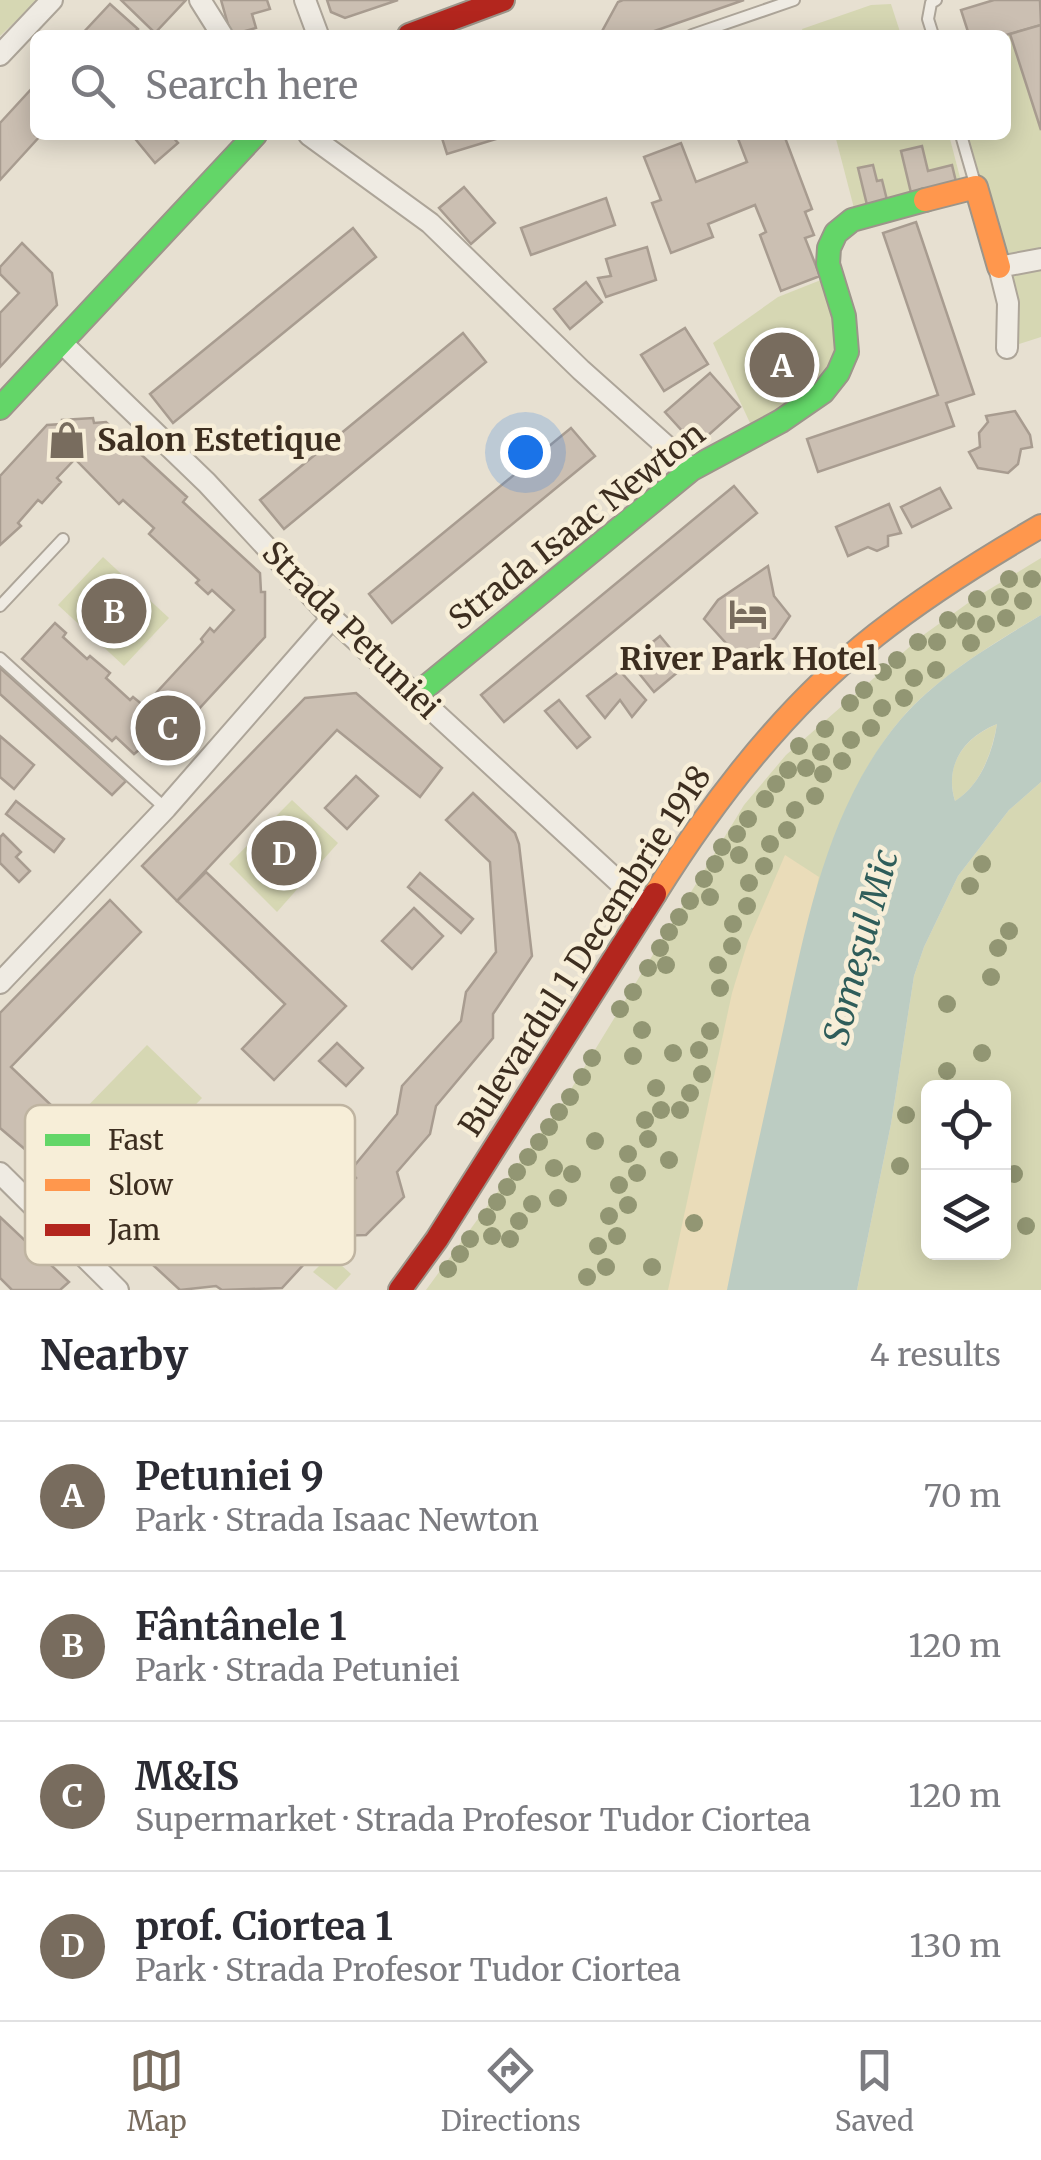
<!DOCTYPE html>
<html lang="en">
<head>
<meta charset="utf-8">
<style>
  :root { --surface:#fff; --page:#f7f7f7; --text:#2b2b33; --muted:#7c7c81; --line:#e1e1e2; --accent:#786c5e }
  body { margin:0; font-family:Merriweather,serif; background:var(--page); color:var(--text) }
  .controls { position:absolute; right:30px; bottom:30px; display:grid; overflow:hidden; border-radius:15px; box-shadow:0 5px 25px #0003 }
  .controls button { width:90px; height:90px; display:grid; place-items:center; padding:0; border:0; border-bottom:2px solid var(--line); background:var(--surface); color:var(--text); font:50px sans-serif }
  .you { position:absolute; left:525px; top:452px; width:35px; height:35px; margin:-25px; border:8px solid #fff; border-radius:50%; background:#1a73e8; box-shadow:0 0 0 15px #1a73e833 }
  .badge { display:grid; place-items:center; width:65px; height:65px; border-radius:50%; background:var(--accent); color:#fff; font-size:32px; font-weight:700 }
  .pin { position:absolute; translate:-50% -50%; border:5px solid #fff; box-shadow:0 2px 10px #0006 }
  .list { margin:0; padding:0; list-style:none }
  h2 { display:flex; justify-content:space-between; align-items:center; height:130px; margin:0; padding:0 40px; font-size:42px }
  h2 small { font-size:32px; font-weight:400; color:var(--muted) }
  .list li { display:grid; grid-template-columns:65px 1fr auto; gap:30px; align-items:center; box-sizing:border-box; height:150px; padding:0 40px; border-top:2px solid var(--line) }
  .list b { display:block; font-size:38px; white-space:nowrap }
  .list p { margin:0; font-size:32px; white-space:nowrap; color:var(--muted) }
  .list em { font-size:32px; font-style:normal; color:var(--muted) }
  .icon { flex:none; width:55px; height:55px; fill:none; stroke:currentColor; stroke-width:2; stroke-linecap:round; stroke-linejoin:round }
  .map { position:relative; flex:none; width:1041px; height:1290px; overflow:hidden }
  .search { position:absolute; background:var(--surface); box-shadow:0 5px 25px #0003; left:30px; right:30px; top:30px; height:110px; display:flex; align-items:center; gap:25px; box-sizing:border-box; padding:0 35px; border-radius:15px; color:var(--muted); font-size:38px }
  .sheet { height:730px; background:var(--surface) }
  nav { display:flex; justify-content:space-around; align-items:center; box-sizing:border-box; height:140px; border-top:2px solid var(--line); background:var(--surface); font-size:28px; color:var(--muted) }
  nav a { display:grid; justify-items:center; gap:5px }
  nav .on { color:var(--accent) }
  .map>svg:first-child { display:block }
  .green { fill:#d6d7b3; fill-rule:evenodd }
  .sand { fill:#eadcb9 }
  .water { fill:#bcccc2; fill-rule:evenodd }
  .building { fill:#cbbfb2; stroke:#a89c90; stroke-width:2.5 }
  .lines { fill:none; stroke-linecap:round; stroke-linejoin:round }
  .lane-casing { stroke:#ada599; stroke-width:14 }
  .street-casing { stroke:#ada599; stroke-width:24 }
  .fast-casing { stroke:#9c958a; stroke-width:26 }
  .slow-casing { stroke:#9c958a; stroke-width:26 }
  .jam-casing { stroke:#9c958a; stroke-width:26 }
  .lane { stroke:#efebe3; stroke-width:10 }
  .street { stroke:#efebe3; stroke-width:20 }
  .fast { stroke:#63d668; stroke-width:22 }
  .slow { stroke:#ff974d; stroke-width:22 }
  .jam { stroke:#b3261e; stroke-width:22 }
  .tree { fill:#929673 }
  .labels { text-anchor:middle; stroke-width:9; stroke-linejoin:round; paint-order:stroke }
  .poi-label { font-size:32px; font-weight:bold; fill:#3d2e20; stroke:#f7eed8; text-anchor:start }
  .street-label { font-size:32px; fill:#3d2e20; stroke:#f7eed8 }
  .water-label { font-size:35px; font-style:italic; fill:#2f5d5a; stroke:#f7eed8 }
  .key { fill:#f7eed8; stroke:#bfb4a1; stroke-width:2.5 }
  .key-label { font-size:28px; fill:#3d2e20 }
</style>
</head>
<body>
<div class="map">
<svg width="1041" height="1290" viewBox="0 0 1041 1290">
  <rect width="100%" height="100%" fill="#e7e0d1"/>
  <!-- green -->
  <g class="green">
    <polygon points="0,0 38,0 0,36"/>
    <polygon points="891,4 901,35 804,35 802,29 871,5"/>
    <polygon points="1010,34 1041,130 1041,337 1007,348 1010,325 961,135 1006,135 1006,35"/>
    <polygon points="835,135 949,135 962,185 957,186 951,165 928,171 922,146 902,150 912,197 888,204 882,181 877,181 858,168 868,209 855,212"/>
    <polygon points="831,276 847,352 756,436 713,343 778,297"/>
    <polygon points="103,557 169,618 124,666 58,605"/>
    <path d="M1041 558V615C994 643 936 678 901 719 827 806 802 943 778 1052 761 1131 743 1210 727 1290H426L562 1104 744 805 786 755 922 636 975 598Z"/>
    <path d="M997 724C992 752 981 785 955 801 944 764 964 738 997 724Z"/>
    <path d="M1041 782V1290H857L891 1124 914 976 924 947 958 876 1009 810ZM928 1088H1004V1252H928Z"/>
    <polygon points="292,800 338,843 277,912 229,864"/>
    <polygon points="147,1045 202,1098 134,1169 79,1115"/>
    <polygon points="330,1255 351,1274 336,1290 313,1272"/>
  </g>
  <!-- sand -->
  <polygon class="sand" points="785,855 819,877 727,1290 668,1290 732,993 748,941"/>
  <!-- water -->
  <path class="water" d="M1041 615V782L1009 810 958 876 924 947 914 976 891 1124 857 1290H727C743 1208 762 1126 780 1044 805 932 824 810 901 719 938 676 993 644 1041 615ZM997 724C993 752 980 786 955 801 944 765 964 737 997 724Z"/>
  <!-- building -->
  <g class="building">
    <polygon points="121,0 186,0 155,33"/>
    <polygon points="221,0 267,0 270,9 252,14 256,28 231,35"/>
    <polygon points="327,0 398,0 345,18 331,12"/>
    <polygon points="623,0 744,0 643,35 600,35 618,2"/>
    <polygon points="994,0 1040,0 1041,25 1006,35 969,35 961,10"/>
    <polygon points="110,4 138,29 132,35 81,35"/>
    <polygon points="1041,25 1041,130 1010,34"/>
    <polygon points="35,85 35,135 41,135 0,180 0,123"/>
    <polygon points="132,135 171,135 178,143 155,163"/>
    <polygon points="441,135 509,135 447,154"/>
    <polygon points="731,135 784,135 812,209 805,212 814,235 805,238 820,276 781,291 760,235 766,232 755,205 708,224 713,237 671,253 652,203 661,200 644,157 681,143 696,182 747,162 737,136 732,138"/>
    <polygon points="922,146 928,171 952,165 957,186 912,197 901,151"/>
    <polygon points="873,165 877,181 882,180 888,204 868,209 858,168"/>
    <polygon points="464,187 495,223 471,244 439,208"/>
    <polygon points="606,198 615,225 531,255 521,228"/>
    <polygon points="916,222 974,394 946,403 954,426 818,472 807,439 938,395 883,233"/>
    <polygon points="353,228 376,257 173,423 150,394"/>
    <polygon points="22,243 52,273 57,305 0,367 0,313 19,293 0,274 0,267"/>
    <polygon points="647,247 656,280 606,297 598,278 611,276 606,259"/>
    <polygon points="586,282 602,302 570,329 554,309"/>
    <polygon points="685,328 708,364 664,391 641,355"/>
    <polygon points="463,333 486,362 284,529 260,500"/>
    <polygon points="710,373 740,407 696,446 665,412"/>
    <polygon points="1015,411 1030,435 1032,447 1021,449 1018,464 1008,473 978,468 969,452 980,447 979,433 988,422 986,416"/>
    <polygon points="93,418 94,423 106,422 187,497 183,502 260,573 261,592 265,592 265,637 151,761 139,750 134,754 116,737 112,741 22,659 55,623 66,633 63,637 87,659 90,656 110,673 106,678 130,700 133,697 144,706 203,642 201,639 210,628 214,632 234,610 212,590 208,594 196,583 199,580 149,534 154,528 123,500 119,504 75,459 57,478 61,482 42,503 38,500 18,523 21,526 0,545 0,476 47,425 62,424 62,420"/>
    <polygon points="571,428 595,456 392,623 369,594"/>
    <polygon points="734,486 757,513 504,722 481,695"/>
    <polygon points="940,488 951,508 912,527 901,507"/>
    <polygon points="889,504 901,533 888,536 888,546 877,551 868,547 848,556 836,527"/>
    <polygon points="768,566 774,596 790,616 775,638 762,646 746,665 704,619 718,600"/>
    <polygon points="660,636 685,666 654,692 629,661"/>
    <polygon points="0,668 126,781 112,795 0,694"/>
    <polygon points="620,671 646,700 632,717 620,700 605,718 587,696"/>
    <polygon points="356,693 442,768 420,797 337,730 177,901 142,866 305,698"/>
    <polygon points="559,700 590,737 577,748 545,711"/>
    <polygon points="0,736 34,765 14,789 0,777"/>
    <polygon points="356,776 378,796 347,829 325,808"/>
    <polygon points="473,793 515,833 519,844 532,956 493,1014 493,1038 436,1106 430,1134 397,1172 404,1197 366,1235 330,1236 282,1288 222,1290 216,1286 180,1290 153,1265 144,1237 173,1204 204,1231 195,1242 209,1256 221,1258 221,1244 255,1238 267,1246 275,1238 277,1222 310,1190 345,1188 356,1178 350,1171 397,1114 402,1086 461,1021 466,992 496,952 490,862 446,820"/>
    <polygon points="16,801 64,839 54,852 6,814"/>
    <polygon points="3,834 21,852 16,857 30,871 19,882 0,863 0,837"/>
    <polygon points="206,872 346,1006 274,1080 242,1049 285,1004 177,901"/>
    <polygon points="420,873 473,919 461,933 408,887"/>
    <polygon points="110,900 141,932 11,1067 95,1147 60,1179 0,1128 0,1013"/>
    <polygon points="414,908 443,936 412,969 382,941"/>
    <polygon points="337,1043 363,1068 346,1086 319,1061"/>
    <polygon points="0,1217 69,1282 60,1290 12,1290 0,1278"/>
  </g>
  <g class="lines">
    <!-- lane casing -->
    <g class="lane-casing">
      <g id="lane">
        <polyline points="692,35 794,0"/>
        <polyline points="933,35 928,19 931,3 936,0"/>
        <polyline points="961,135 976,187"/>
        <polyline points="0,606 63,539"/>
        <polyline points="0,658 165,808"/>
      </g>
    </g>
    <!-- street casing -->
    <g class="street-casing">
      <g id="street">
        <polyline points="200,0 222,35"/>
        <polyline points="305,0 318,35"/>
        <polyline points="0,55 52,0"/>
        <polyline points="309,135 430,223 581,370 692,469"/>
        <polyline points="63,344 207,483 332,618 646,907"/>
        <polyline points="1007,348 1008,303 999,267 1041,259"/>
        <polyline points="0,983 166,808 332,618"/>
        <polyline points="0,1173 118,1290"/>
      </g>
    </g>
    <!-- fast casing -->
    <g class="fast-casing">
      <g id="fast">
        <polyline points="0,408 255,135"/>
        <polyline points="416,695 692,469 781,421 823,392 838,373 847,352 844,316 828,264 829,248 836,233 852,220 925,200"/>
      </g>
    </g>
    <!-- slow casing -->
    <g class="slow-casing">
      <g id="slow">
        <polyline points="925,200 976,187 999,267"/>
        <path d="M655 894C714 799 787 705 876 635 928 594 984 559 1041 526"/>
      </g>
    </g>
    <!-- jam casing -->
    <g class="jam-casing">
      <g id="jam">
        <polyline points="409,35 503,0"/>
        <polyline points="400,1290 437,1239 655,894"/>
      </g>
    </g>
    <!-- lane -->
    <use href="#lane" class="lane"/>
    <!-- street -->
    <use href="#street" class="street"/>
    <!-- fast -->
    <use href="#fast" class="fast"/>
    <!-- slow -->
    <use href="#slow" class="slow"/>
    <!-- jam -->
    <use href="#jam" class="jam"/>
  </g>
  <!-- trees -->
  <g class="tree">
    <circle cx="1009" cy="579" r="9"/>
    <circle cx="1032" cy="579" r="9"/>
    <circle cx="1000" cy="597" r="9"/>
    <circle cx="977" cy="599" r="9"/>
    <circle cx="1023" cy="601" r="9"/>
    <circle cx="1006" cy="618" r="9"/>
    <circle cx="948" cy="620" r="9"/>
    <circle cx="966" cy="621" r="9"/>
    <circle cx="986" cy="624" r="9"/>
    <circle cx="918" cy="642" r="9"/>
    <circle cx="937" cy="642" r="9"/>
    <circle cx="971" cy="643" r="9"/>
    <circle cx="897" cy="660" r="9"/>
    <circle cx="936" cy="670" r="9"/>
    <circle cx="883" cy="672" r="9"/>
    <circle cx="914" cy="678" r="9"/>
    <circle cx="864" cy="690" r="9"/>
    <circle cx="904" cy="698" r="9"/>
    <circle cx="850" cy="703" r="9"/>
    <circle cx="882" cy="708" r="9"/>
    <circle cx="871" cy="728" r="9"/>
    <circle cx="825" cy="729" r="9"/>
    <circle cx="851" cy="740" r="9"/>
    <circle cx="799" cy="746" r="9"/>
    <circle cx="821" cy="752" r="9"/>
    <circle cx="842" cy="761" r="9"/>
    <circle cx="806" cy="768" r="9"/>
    <circle cx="788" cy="770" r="9"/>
    <circle cx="823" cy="774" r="9"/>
    <circle cx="776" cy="784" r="9"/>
    <circle cx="815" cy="796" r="9"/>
    <circle cx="765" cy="799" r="9"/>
    <circle cx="795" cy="810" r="9"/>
    <circle cx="748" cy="819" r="9"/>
    <circle cx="787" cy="830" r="9"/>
    <circle cx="737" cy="834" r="9"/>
    <circle cx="770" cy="844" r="9"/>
    <circle cx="722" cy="847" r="9"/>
    <circle cx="739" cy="855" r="9"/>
    <circle cx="715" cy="864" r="9"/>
    <circle cx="982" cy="864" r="9"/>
    <circle cx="764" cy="866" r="9"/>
    <circle cx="704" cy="879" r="9"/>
    <circle cx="749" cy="883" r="9"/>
    <circle cx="970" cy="886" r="9"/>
    <circle cx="710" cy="897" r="9"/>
    <circle cx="690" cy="901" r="9"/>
    <circle cx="747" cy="906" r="9"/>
    <circle cx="679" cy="917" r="9"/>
    <circle cx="733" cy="924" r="9"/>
    <circle cx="1009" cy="931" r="9"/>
    <circle cx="669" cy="932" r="9"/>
    <circle cx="732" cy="946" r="9"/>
    <circle cx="660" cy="948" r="9"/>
    <circle cx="998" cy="948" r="9"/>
    <circle cx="666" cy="965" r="9"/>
    <circle cx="718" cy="965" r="9"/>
    <circle cx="648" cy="968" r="9"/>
    <circle cx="991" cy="977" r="9"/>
    <circle cx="720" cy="988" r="9"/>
    <circle cx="633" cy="992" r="9"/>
    <circle cx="947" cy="1004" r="9"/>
    <circle cx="620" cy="1009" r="9"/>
    <circle cx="642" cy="1030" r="9"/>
    <circle cx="710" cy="1031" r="9"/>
    <circle cx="699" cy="1050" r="9"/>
    <circle cx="673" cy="1053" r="9"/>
    <circle cx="982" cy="1053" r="9"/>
    <circle cx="633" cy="1056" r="9"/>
    <circle cx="592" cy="1058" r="9"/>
    <circle cx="947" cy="1071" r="9"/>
    <circle cx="702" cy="1074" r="9"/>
    <circle cx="582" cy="1077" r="9"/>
    <circle cx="656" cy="1088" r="9"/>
    <circle cx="690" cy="1093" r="9"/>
    <circle cx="570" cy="1097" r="9"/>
    <circle cx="661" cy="1110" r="9"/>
    <circle cx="680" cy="1110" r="9"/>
    <circle cx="559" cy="1112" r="9"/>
    <circle cx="906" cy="1115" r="9"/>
    <circle cx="645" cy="1120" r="9"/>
    <circle cx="549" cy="1127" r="9"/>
    <circle cx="648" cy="1139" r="9"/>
    <circle cx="595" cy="1141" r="9"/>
    <circle cx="539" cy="1142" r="9"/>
    <circle cx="628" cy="1154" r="9"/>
    <circle cx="528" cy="1157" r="9"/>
    <circle cx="669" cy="1160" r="9"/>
    <circle cx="900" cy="1166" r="9"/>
    <circle cx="554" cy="1168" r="9"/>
    <circle cx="517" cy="1172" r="9"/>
    <circle cx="637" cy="1173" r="9"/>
    <circle cx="572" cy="1174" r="9"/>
    <circle cx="1014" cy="1174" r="9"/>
    <circle cx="619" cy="1185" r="9"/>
    <circle cx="507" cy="1187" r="9"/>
    <circle cx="558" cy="1198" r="9"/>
    <circle cx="497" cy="1202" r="9"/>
    <circle cx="532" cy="1204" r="9"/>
    <circle cx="628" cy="1205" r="9"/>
    <circle cx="609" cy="1216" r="9"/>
    <circle cx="487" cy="1217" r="9"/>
    <circle cx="519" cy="1221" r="9"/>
    <circle cx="694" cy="1223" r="9"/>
    <circle cx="1026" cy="1226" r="9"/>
    <circle cx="492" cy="1236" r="9"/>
    <circle cx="617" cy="1236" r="9"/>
    <circle cx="470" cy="1239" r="9"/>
    <circle cx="510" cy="1239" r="9"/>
    <circle cx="598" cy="1246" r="9"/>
    <circle cx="460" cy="1254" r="9"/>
    <circle cx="606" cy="1267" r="9"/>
    <circle cx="652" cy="1267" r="9"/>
    <circle cx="448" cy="1269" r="9"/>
    <circle cx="587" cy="1277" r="9"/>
  </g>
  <!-- icons -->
  <defs>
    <g id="shop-bare" transform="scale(3)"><path d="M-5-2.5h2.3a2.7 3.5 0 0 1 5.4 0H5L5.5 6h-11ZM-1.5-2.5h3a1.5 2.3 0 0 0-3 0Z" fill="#786c5e" stroke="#f7eed8" stroke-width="2.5" paint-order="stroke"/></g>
    <g id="hotel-bare" transform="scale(3)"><path d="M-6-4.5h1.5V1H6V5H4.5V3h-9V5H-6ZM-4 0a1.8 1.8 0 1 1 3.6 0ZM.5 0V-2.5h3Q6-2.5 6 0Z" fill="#786c5e" stroke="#f7eed8" stroke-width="2.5" paint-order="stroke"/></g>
  </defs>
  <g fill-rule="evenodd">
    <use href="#shop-bare" x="67" y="440"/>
    <use href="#hotel-bare" x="748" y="614"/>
  </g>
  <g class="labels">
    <!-- poi labels -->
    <g class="poi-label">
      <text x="97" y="451">Salon Estetique</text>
      <text x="748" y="670" text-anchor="middle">River Park Hotel</text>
    </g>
    <!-- street labels -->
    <g class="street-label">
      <text transform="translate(577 526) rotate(-38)" y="11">Strada Isaac Newton</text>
      <text transform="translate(351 630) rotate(45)" y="11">Strada Petuniei</text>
      <text transform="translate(585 951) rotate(-57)" y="11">Bulevardul 1 Decembrie 1918</text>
    </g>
    <!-- water labels -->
    <g class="water-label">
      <text transform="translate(861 947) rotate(-75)" y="12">Someșul Mic</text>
    </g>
  </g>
  <!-- legend -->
  <rect x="25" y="1105" width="330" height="160" rx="15" class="key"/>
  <rect x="45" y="1134" width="45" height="12" fill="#63d668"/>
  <rect x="45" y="1179" width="45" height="12" fill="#ff974d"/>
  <rect x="45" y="1224" width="45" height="12" fill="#b3261e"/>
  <g class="key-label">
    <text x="108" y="1150">Fast</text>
    <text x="108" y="1195">Slow</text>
    <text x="108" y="1240">Jam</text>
  </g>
</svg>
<div class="controls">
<button><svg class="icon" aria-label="locate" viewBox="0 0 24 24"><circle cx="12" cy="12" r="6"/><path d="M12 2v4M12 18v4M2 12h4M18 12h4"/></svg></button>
<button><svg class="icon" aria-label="layers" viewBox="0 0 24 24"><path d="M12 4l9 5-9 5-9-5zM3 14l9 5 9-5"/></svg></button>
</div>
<div class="you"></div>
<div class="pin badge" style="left:782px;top:365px">A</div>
<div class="pin badge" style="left:114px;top:611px">B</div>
<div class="pin badge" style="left:168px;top:728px">C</div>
<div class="pin badge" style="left:284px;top:853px">D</div>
<div class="search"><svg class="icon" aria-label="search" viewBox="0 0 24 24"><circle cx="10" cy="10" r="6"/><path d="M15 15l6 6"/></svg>Search here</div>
</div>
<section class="sheet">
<h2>Nearby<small>4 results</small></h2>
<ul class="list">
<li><span class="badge">A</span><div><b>Petuniei 9</b><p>Park · Strada Isaac Newton</p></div><em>70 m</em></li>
<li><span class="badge">B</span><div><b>Fântânele 1</b><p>Park · Strada Petuniei</p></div><em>120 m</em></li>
<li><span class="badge">C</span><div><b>M&amp;IS</b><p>Supermarket · Strada Profesor Tudor Ciortea</p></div><em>120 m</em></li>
<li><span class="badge">D</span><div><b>prof. Ciortea 1</b><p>Park · Strada Profesor Tudor Ciortea</p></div><em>130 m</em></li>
</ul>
</section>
<nav>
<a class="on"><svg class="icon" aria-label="map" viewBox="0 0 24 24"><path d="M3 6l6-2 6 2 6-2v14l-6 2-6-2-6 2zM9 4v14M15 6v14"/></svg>Map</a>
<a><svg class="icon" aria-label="directions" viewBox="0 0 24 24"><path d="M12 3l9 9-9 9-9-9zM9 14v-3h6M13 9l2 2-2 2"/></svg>Directions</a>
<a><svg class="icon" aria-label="saved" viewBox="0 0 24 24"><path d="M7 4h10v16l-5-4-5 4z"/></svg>Saved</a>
</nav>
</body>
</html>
